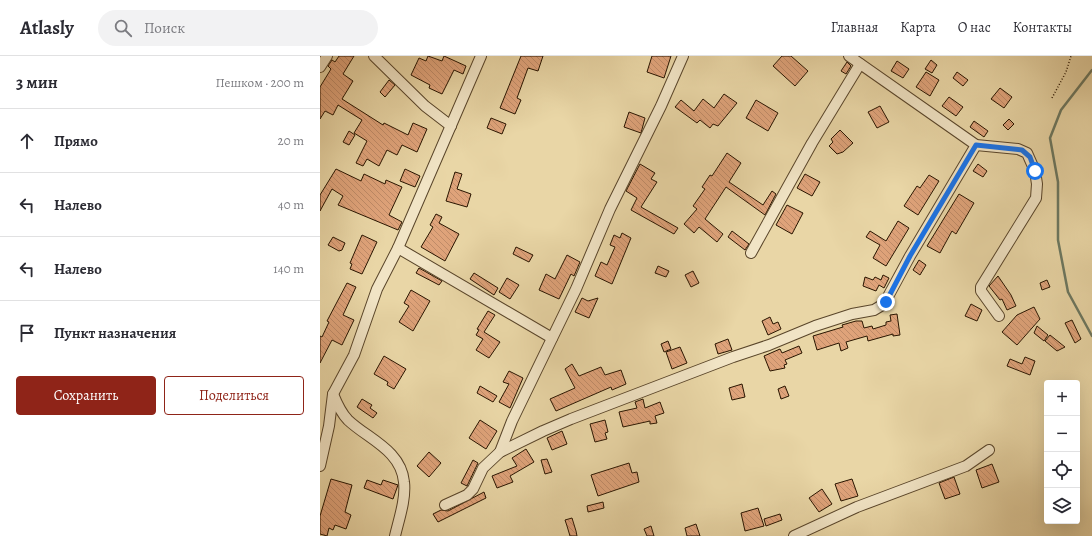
<!DOCTYPE html>
<html lang="ru">
<head>
<meta charset="utf-8">
<style>
  :root { --surface:#fff; --page:#f2f2f3; --text:#2b2b33; --muted:#7c7c81; --line:#e1e1e2; --accent:#8f2418 }
  body { margin:0; font-family:Alegreya,serif; background:var(--page); color:var(--text) }
  .controls { position:absolute; right:12px; bottom:12px; display:grid; overflow:hidden; border-radius:4px; box-shadow:0 4px 16px #0002 }
  .controls button { width:36px; height:36px; display:grid; place-items:center; padding:0; border:0; border-bottom:1px solid var(--line); background:var(--surface); color:var(--text); font:20px sans-serif }
  .stop { position:absolute; width:12px; height:12px; margin:-9px; border:3px solid #1a73e8; border-radius:50%; background:#fff }
  .stop.end { background:#1a73e8; border-color:#fff; box-shadow:0 1px 4px #0008 }
  .list { margin:0; padding:0; list-style:none }
  h2 { display:flex; justify-content:space-between; align-items:center; height:52px; margin:0; padding:0 16px; font-size:17px }
  h2 small { font-size:13px; font-weight:400; color:var(--muted) }
  .list li { display:grid; grid-template-columns:26px 1fr auto; gap:12px; align-items:center; box-sizing:border-box; height:64px; padding:0 16px; border-top:1px solid var(--line) }
  .list b { display:block; font-size:15px; white-space:nowrap }
  .list em { font-size:13px; font-style:normal; color:var(--muted) }
  .actions { display:flex; gap:8px; padding:12px 16px }
  .actions a { flex:1; padding:9px 0; border:1px solid var(--accent); border-radius:4px; text-align:center; font-size:14px; color:var(--accent) }
  .actions .main { background:var(--accent); color:#fff }
  .icon { flex:none; width:22px; height:22px; fill:none; stroke:currentColor; stroke-width:2; stroke-linecap:round; stroke-linejoin:round }
  .map { position:relative; flex:none; width:772px; height:480px; overflow:hidden }
  header { display:flex; align-items:center; gap:24px; box-sizing:border-box; height:56px; padding:0 20px; background:var(--surface); border-bottom:1px solid var(--line) }
  header strong { font-size:19px }
  nav { display:flex; gap:22px; margin-inline-start:auto; font-size:14px }
  .search { width:280px; height:36px; background:var(--page); display:flex; align-items:center; gap:10px; box-sizing:border-box; padding:0 14px; border-radius:22px; color:var(--muted); font-size:15px }
  main { display:flex }
  aside { flex:1; background:var(--surface) }
  .map>svg:first-child { display:block }
  .lines { fill:none; stroke-linecap:round; stroke-linejoin:round }
  .stream { stroke:#6c7861; stroke-width:2.5 }
  .building { fill:url(#building-back-hatch); stroke:#291500 }
  .street-casing { stroke:#59452a; stroke-width:12 }
  .path { stroke:#291500; stroke-width:1.5; stroke-dasharray:1 2; stroke-linecap:butt }
  .street { stroke:#f1e4c5; stroke-width:10 }
  .route { stroke:#1a73e8; stroke-width:5 }
</style>
</head>
<body>
<header>
<strong>Atlasly</strong>
<div class="search"><svg class="icon" aria-label="search" viewBox="0 0 24 24"><circle cx="10" cy="10" r="6"/><path d="M15 15l6 6"/></svg>Поиск</div>
<nav><a>Главная</a><a>Карта</a><a>О нас</a><a>Контакты</a></nav>
</header>
<main>
<aside>
<h2>3 мин<small>Пешком · 200 m</small></h2>
<ul class="list">
<li><svg class="icon" aria-label="ahead" viewBox="0 0 24 24"><path d="M12 20V5M6 11l6-6 6 6"/></svg><div><b>Прямо</b></div><em>20 m</em></li>
<li><svg class="icon" aria-label="left" viewBox="0 0 24 24"><path d="M17 20v-9H6M10 6l-5 5 5 5"/></svg><div><b>Налево</b></div><em>40 m</em></li>
<li><svg class="icon" aria-label="left" viewBox="0 0 24 24"><path d="M17 20v-9H6M10 6l-5 5 5 5"/></svg><div><b>Налево</b></div><em>140 m</em></li>
<li><svg class="icon" aria-label="arrive" viewBox="0 0 24 24"><path d="M6 21V4h12l-3 4 3 4H6"/></svg><div><b>Пункт назначения</b></div></li>
</ul>
<div class="actions"><a class="main">Сохранить</a><a>Поделиться</a></div>
</aside>
<div class="map">
<svg width="772" height="480" viewBox="0 0 772 480">
  <defs>
    <pattern id="building-back-hatch" width="6" height="6" patternUnits="userSpaceOnUse"><rect width="6" height="6" fill="#dfa37a"/><path d="M-1 5l2 2M0 0l6 6M5-1l2 2" fill="none" stroke="#bf8b68"/></pattern>
  </defs>
  <rect width="100%" height="100%" fill="#e9d6a6"/>
  <filter id="stains"><feTurbulence type="fractalNoise" baseFrequency=".005" numOctaves="4"/><feColorMatrix values="0 0 0 0 .2 0 0 0 0 .09 0 0 0 0 .02 0 0 0 .5 -.17"/></filter>
  <radialGradient id="worn" r=".72"><stop offset=".6" stop-color="#630" stop-opacity="0"/><stop offset="1" stop-color="#630" stop-opacity=".3"/></radialGradient>
  <g class="lines">
    <!-- stream -->
    <polyline class="stream" points="772,14 741,54 730,82 738,126 738,184 748,236 772,280"/>
  </g>
  <!-- building -->
  <g class="building">
    <polygon points="19,0 34,0 23,18 33,25 22,43 63,69 64,67 88,79 93,67 107,73 97,96 82,89 77,99 67,94 59,110 47,103 43,110 36,107 47,85 34,77 42,64 18,49 13,59 5,55 0,63 0,31 11,13 8,10 12,4 15,6"/>
    <polygon points="108,0 122,5 124,0 146,10 143,18 134,14 122,38 109,32 110,29 91,19 99,2 106,5"/>
    <polygon points="201,0 223,0 218,15 208,12 197,42 201,44 195,58 180,52"/>
    <polygon points="332,0 351,0 344,22 327,16"/>
    <polygon points="462,0 471,0 488,15 475,30 453,10"/>
    <polygon points="611,4 617,9 612,17 605,13"/>
    <polygon points="577,5 589,13 583,22 571,15"/>
    <polygon points="527,6 531,10 526,18 521,15"/>
    <polygon points="606,16 619,24 610,40 596,31"/>
    <polygon points="637,16 648,24 643,30 633,22"/>
    <polygon points="69,24 75,29 65,41 60,36"/>
    <polygon points="680,32 692,41 684,52 671,43"/>
    <polygon points="404,38 417,47 398,70 393,68 390,72 380,64 377,67 355,51 361,44 374,55 383,43 394,52"/>
    <polygon points="629,41 643,51 636,60 622,50"/>
    <polygon points="436,44 458,57 448,75 426,62"/>
    <polygon points="560,50 569,66 557,72 548,56"/>
    <polygon points="309,56 325,62 321,77 304,71"/>
    <polygon points="171,62 186,68 182,78 167,72"/>
    <polygon points="689,63 694,68 688,74 683,69"/>
    <polygon points="654,65 668,75 664,81 650,71"/>
    <polygon points="520,74 533,87 523,96 517,98 509,90 513,86 511,83"/>
    <polygon points="29,75 35,79 29,89 23,86"/>
    <polygon points="407,97 421,107 409,126 443,149 452,135 456,138 445,159 406,131 385,163 403,178 397,186 379,171 374,177 364,168 377,153 373,150 385,133 382,131 390,119 392,120"/>
    <polygon points="320,108 335,117 331,123 337,126 321,151 358,172 354,178 311,154 317,142 306,135"/>
    <polygon points="658,108 667,115 663,121 653,115"/>
    <polygon points="16,113 41,125 44,118 65,128 66,124 82,131 69,159 82,166 78,174 18,149 23,140 12,133 0,155 0,139"/>
    <polygon points="85,113 100,120 95,131 80,125"/>
    <polygon points="135,116 142,118 137,133 151,138 147,151 126,145"/>
    <polygon points="485,118 500,126 492,140 477,132"/>
    <polygon points="609,119 619,125 598,159 584,150 597,130 600,132"/>
    <polygon points="639,138 654,147 636,178 632,175 620,197 607,190"/>
    <polygon points="467,149 483,157 472,178 456,169"/>
    <polygon points="116,158 122,161 119,167 139,178 125,205 101,191 113,171 110,169"/>
    <polygon points="578,165 589,172 566,210 553,202 560,189 546,181 550,175 566,185"/>
    <polygon points="412,175 429,188 425,194 408,181"/>
    <polygon points="302,177 311,182 292,228 275,220 281,206 287,209 295,191 290,189 294,179 300,182"/>
    <polygon points="42,179 57,186 42,218 30,213 32,208 30,207"/>
    <polygon points="13,181 25,187 22,194 19,195 8,189"/>
    <polygon points="196,191 213,199 209,206 193,198"/>
    <polygon points="247,199 260,206 254,220 251,218 239,243 219,234 226,218 235,223"/>
    <polygon points="599,204 606,209 600,219 593,214"/>
    <polygon points="338,210 349,215 346,221 335,217"/>
    <polygon points="99,212 122,225 119,229 96,217"/>
    <polygon points="373,215 379,227 371,231 365,219"/>
    <polygon points="154,217 178,232 174,239 150,223"/>
    <polygon points="563,219 569,222 564,232 559,229 556,235 543,230 545,221 553,224 555,221 561,224"/>
    <polygon points="678,220 691,239 696,250 687,254 682,243 680,244 669,230"/>
    <polygon points="187,222 199,229 190,243 179,236"/>
    <polygon points="727,224 730,231 722,234 720,227"/>
    <polygon points="27,227 36,231 23,259 34,264 22,289 12,284 0,307 0,280 2,281 9,266 7,265"/>
    <polygon points="91,234 110,245 93,275 79,266 89,250 84,247"/>
    <polygon points="262,242 268,245 278,242 269,262 255,256"/>
    <polygon points="651,248 662,254 657,265 645,260"/>
    <polygon points="714,251 720,263 697,289 682,276 697,259"/>
    <polygon points="168,255 175,259 164,276 180,286 169,302 156,294 163,283 156,279 159,274 157,273"/>
    <polygon points="577,258 580,279 573,280 573,278 548,285 547,280 526,286 528,292 521,295 519,287 497,294 493,280 523,271 522,269 536,265 542,265 544,272 552,270 553,273 566,269 566,266 571,265 570,259"/>
    <polygon points="450,261 453,268 458,266 461,273 448,279 442,265"/>
    <polygon points="752,264 761,283 755,287 745,267"/>
    <polygon points="717,270 728,279 724,285 714,277"/>
    <polygon points="730,279 745,291 737,295 725,285"/>
    <polygon points="408,283 412,294 398,298 395,288"/>
    <polygon points="348,285 351,293 344,296 341,288"/>
    <polygon points="479,290 482,297 465,304 467,308 464,309 465,312 450,315 444,300 460,293 462,297"/>
    <polygon points="360,291 367,307 352,313 346,296"/>
    <polygon points="64,300 86,313 74,333 67,329 68,326 54,318"/>
    <polygon points="705,301 715,305 710,319 687,310 690,303 702,308"/>
    <polygon points="252,308 259,320 281,311 285,319 301,314 306,328 292,334 291,331 236,355 230,343 255,332 245,313"/>
    <polygon points="189,315 203,322 190,352 179,346 189,328 183,326"/>
    <polygon points="422,328 425,341 412,344 409,332"/>
    <polygon points="160,330 177,340 173,346 157,337"/>
    <polygon points="465,330 469,340 461,343 458,333"/>
    <polygon points="42,343 52,349 50,352 57,357 53,362 37,351"/>
    <polygon points="323,343 325,352 340,346 344,357 335,360 337,367 330,368 330,365 303,371 299,356 317,352 315,346"/>
    <polygon points="160,364 177,375 166,393 149,382"/>
    <polygon points="285,364 288,376 285,377 287,383 275,386 270,368"/>
    <polygon points="242,375 247,388 232,394 227,382"/>
    <polygon points="206,393 214,406 190,420 193,426 177,432 172,420 197,410 192,402"/>
    <polygon points="109,396 121,407 109,421 97,410"/>
    <polygon points="227,403 232,416 225,418 221,404"/>
    <polygon points="153,404 158,407 147,430 141,427"/>
    <polygon points="309,407 312,417 317,416 319,426 278,440 271,419"/>
    <polygon points="672,408 679,426 662,432 656,414"/>
    <polygon points="634,421 640,438 625,443 619,427"/>
    <polygon points="11,423 32,429 25,456 31,459 26,473 15,469 13,474 9,472 7,480 0,478 0,460"/>
    <polygon points="532,423 538,440 521,445 515,428"/>
    <polygon points="47,424 61,429 63,424 78,429 73,443 44,432"/>
    <polygon points="502,433 512,448 499,456 489,442"/>
    <polygon points="164,436 166,442 118,466 113,458 121,454 128,455"/>
    <polygon points="283,446 284,452 268,456 267,450"/>
    <polygon points="438,452 444,470 425,475 421,457"/>
    <polygon points="460,458 462,464 446,470 444,463"/>
    <polygon points="252,462 256,475 257,480 250,480 247,470 245,464"/>
    <polygon points="376,468 380,480 367,480 365,472"/>
    <polygon points="331,470 334,480 327,480 324,473"/>
  </g>
  <g class="lines">
    <!-- street casing -->
    <g class="street-casing">
      <g id="street">
        <polyline points="54,0 105,50 131,70"/>
        <polyline points="529,0 656,89 698,93 707,97 715,115 717,128 716,142 661,231 661,235 679,260"/>
        <polyline points="0,11 7,0"/>
        <polyline points="78,192 232,282"/>
        <polyline points="431,197 492,87 540,8"/>
        <path d="M13 338C17 348 21 357 28 364 48 383 81 394 84 426 86 443 79 463 75 480"/>
        <polyline points="180,396 192,365 256,233 290,153 341,50 363,0"/>
        <polyline points="0,410 9,370 13,338 34,299 57,233 78,192 161,0"/>
        <polyline points="125,449 147,439 153,433 163,412 180,396 223,375 251,363 413,301 449,289 495,270 532,258 554,254 564,248 590,200 656,89"/>
        <polyline points="474,480 537,451 646,410 669,394"/>
      </g>
    </g>
    <!-- path -->
    <polyline class="path" points="732,42 746,16 751,0"/>
    <!-- street -->
    <use href="#street" class="street"/>
  </g>
  <g class="lines">
    <!-- route -->
    <polyline class="route" points="566,246 590,200 656,89 702,94 710,101 715,115"/>
  </g>
  <rect width="100%" height="100%" filter="url(#stains)"/>
  <rect width="100%" height="100%" fill="url(#worn)"/>
</svg>
<div class="controls">
<button>+</button>
<button>−</button>
<button><svg class="icon" aria-label="locate" viewBox="0 0 24 24"><circle cx="12" cy="12" r="6"/><path d="M12 2v4M12 18v4M2 12h4M18 12h4"/></svg></button>
<button><svg class="icon" aria-label="layers" viewBox="0 0 24 24"><path d="M12 4l9 5-9 5-9-5zM3 14l9 5 9-5"/></svg></button>
</div>
<div class="stop" style="left:715px;top:115px"></div>
<div class="stop end" style="left:566px;top:246px"></div>
</div>
</main>
</body>
</html>
